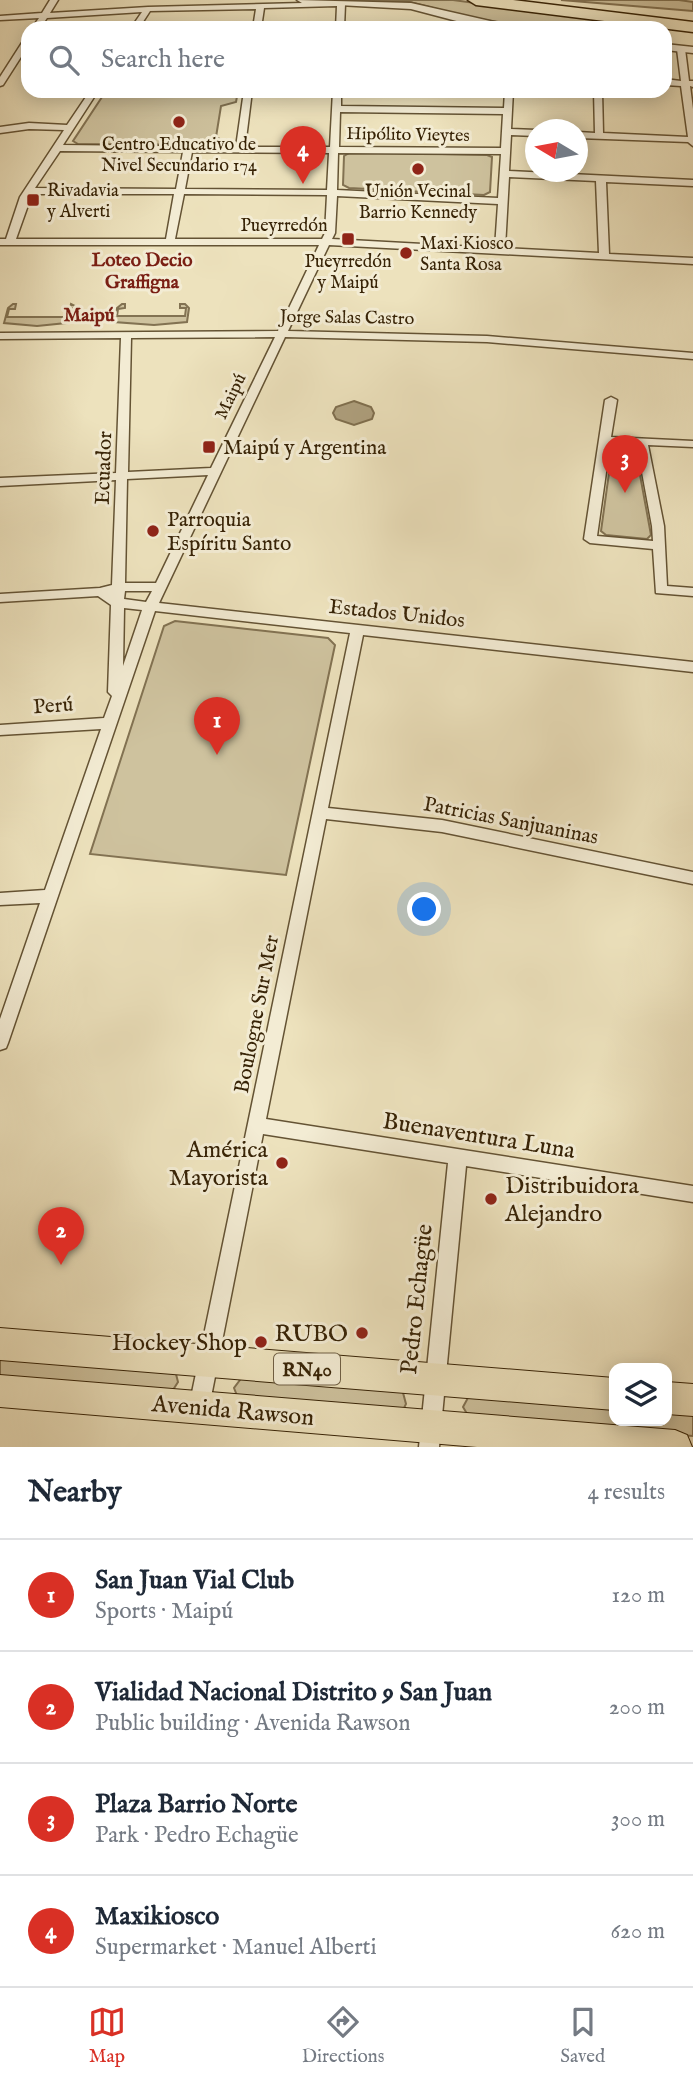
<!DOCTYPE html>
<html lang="en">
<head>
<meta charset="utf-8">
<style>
  :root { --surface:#fff; --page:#f2f2f3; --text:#1f2937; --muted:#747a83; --line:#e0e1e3; --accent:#d93025 }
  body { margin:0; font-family:"IM FELL English",serif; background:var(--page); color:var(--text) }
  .controls { position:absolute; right:21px; bottom:21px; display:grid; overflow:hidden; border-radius:14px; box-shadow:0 4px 18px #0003 }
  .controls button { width:63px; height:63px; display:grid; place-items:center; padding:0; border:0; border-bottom:2px solid var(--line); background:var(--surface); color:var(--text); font:35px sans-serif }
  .compass { position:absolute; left:525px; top:119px; width:63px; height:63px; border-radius:50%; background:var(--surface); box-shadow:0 4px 18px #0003; rotate:280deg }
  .you { position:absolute; left:425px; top:910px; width:24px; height:24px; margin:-18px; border:5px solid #fff; border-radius:50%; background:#1a73e8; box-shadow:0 0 0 10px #1a73e833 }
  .badge { display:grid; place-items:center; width:46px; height:46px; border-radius:50%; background:var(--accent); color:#fff; font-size:23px; font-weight:700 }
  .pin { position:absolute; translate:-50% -58px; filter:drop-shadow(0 2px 4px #0008) }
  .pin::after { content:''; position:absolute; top:37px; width:24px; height:21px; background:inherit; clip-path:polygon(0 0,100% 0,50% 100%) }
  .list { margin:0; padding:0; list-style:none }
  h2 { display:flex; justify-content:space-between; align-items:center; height:91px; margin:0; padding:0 28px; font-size:30px }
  h2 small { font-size:23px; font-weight:400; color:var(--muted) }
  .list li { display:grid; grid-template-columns:46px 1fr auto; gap:21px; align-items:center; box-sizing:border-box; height:112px; padding:0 28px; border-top:2px solid var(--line) }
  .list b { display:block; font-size:26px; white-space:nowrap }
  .list p { margin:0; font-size:23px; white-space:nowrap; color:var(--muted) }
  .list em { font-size:23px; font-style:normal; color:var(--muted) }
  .icon { flex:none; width:38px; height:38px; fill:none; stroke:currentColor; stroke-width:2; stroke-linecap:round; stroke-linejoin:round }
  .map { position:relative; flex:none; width:693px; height:1447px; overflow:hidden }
  .search { position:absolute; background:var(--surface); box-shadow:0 4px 18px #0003; left:21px; right:21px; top:21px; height:77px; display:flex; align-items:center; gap:18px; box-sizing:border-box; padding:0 24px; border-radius:21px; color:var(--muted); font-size:26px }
  .sheet { height:539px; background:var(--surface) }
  nav { display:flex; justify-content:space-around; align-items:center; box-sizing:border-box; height:98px; border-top:2px solid var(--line); background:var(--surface); font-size:19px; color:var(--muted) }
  nav a { display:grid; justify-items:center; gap:4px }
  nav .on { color:var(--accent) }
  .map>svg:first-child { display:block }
  .green { fill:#cec29e; stroke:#827252; stroke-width:2 }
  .water { fill:#afa17f; stroke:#7f6f4f; stroke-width:2 }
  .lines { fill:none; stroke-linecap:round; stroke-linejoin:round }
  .minor-casing { stroke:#645334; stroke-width:3 }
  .tertiary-casing { stroke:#645334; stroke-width:3 }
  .primary-casing { stroke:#372306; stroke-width:2 }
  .motorway-casing { stroke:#372306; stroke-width:3 }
  .minor { fill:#f3ecd4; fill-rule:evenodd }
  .tertiary { fill:#f3ecd4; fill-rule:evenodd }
  .primary { fill:#ede2bd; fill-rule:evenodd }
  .motorway { fill:#ede2bd; fill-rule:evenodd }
  .poi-dot { fill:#8f2418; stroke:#f3ecd4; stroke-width:2.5 }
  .labels { text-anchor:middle; stroke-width:6; stroke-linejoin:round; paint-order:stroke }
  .far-street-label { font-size:18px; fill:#372306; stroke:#f3ecd4 }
  .far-poi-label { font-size:18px; fill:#372306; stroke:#f3ecd4 }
  .far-neighbourhood-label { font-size:19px; font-weight:bold; fill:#7a1f14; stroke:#f3ecd4 }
  .shield { fill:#f3ecd4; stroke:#6f5f44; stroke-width:2 }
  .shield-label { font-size:19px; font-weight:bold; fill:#372306 }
  .poi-label { font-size:21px; fill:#372306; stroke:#f3ecd4; text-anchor:start }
  .street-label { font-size:21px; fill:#372306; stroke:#f3ecd4 }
  .near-street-label { font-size:24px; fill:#372306; stroke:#f3ecd4 }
  .near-poi-label { font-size:24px; fill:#372306; stroke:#f3ecd4; text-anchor:end }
</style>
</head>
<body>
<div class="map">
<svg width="693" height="1447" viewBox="0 0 693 1447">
  <rect width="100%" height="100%" fill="#ede2bd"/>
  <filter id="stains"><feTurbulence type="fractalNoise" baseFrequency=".00286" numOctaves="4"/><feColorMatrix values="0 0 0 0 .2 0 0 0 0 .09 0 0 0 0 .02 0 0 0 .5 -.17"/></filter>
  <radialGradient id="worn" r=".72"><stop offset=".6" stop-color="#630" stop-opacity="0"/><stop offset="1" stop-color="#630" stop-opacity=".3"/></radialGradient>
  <!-- green -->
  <g class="green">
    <polygon points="330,0 453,0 661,28 539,28 472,18 410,2"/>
    <polygon points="561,0 679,0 693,2 693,11"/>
    <polygon points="106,91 238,91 236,102 221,106 216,137 227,143 224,145 78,144 73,141"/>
    <polygon points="351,152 487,155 492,157 490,192 484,195 349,188 343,185 344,156"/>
    <polygon points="13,304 16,304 15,309 9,309 7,317 75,317 77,309 70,308 71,304 79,308 76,322 37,326 4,323 8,308"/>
    <polygon points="122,304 125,304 125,308 118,309 117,316 185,316 186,308 180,308 180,304 185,304 189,308 187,322 154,325 114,322 117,308"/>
    <polygon points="619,447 630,448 636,453 651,535 647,539 606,535 601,531 612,451"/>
    <polygon points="175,621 328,638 335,645 286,875 90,854 164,626"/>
    <polygon points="0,1356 175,1370 178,1382 171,1393 0,1379"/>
    <polygon points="243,1376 402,1389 406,1404 403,1410 238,1398 234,1388"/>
    <polygon points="470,1394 614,1406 614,1421 667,1421 667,1410 693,1412 693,1436 469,1417 463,1407"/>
  </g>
  <!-- water -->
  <polygon class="water" points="354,401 371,407 374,413 372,419 354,425 336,419 333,413 336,407"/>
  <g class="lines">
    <!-- minor casing -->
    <g class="minor-casing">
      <g id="minor">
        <polygon points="50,0 58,0 50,13 148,7 341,2 345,4 344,28 336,28 337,6 264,8 261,28 253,28 256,9 150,11 139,28 131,28 142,12 47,18 40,28 32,28 39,18 0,20 0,16 42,13"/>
        <polygon points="25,38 28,38 28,46 3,85 0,86 0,77"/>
        <polygon points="681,47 685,49 689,81 693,81 693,87 690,86 693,109 693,146 688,142 578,138 578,132 595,133 594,91 602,91 603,133 688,137 681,86 665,85 665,79 681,81 677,49"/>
        <path d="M90 91H98L63 145 236 147 244 91H252L245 147H330L333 91H341V106L504 108 505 91H513L511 129 536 130V136L511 135 509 171 693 180V186L606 182 609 254 693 258V264L329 245 288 331 487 336 693 353V359L487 342 285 337 159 603 693 662V672L363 635 328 808 442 820 693 872V884L442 832 326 819 266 1119 693 1186V1202L466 1166 439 1447H419L448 1163 263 1134 209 1407 206 1414 199 1417 192 1414 189 1407 350 633 155 611 8 1043 6 1048 0 1050V1019L40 903 0 905V893L45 890 101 729 0 735V725L104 718 112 696 108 692 111 605 98 596 0 602V594L100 588 112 585 116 480 0 486V478L116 473 121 338 0 339V333L278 331 319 245H0V239H6L20 197 64 130 29 129 0 133V127L29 123 67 125ZM340 112 503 114 501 148 339 147ZM60 151 183 152 176 189 35 188ZM192 152 329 153 327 190 185 189ZM338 153 501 154 498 198 337 190ZM509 177 596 181 599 253 505 248ZM32 194H174L166 239H16ZM184 194 327 195 325 233 322 239H175ZM337 196 498 204 495 248 332 239 335 233ZM275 337 211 468 128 472 131 338ZM208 475 156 583H125L127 479ZM125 591H152L146 602 124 599ZM124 608 142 610 123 666Z"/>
        <path d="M611 397 617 400 611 437 693 441V447L648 445 664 526 667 586 693 588V596L656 593 653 549 590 543 584 539 605 400ZM610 444 637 445 652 526 653 541 597 536Z"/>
      </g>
    </g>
    <!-- tertiary casing -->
    <g class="tertiary-casing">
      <g id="tertiary">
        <polygon points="297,0 411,3 521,28 468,24 411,9 302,3"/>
        <polygon points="665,44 693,47 693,53 665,50"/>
      </g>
    </g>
    <!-- primary casing -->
    <g class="primary-casing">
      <g id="primary">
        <polygon points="0,1328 614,1378 614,1410 0,1360"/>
        <polygon points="0,1375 675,1430 687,1435 692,1447 477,1447 0,1407"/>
        <polygon points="667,1382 693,1384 693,1416 667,1414"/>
      </g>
    </g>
    <!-- motorway casing -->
    <g class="motorway-casing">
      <polygon id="motorway" points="468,0 513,0 693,22 693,32 476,5"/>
    </g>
    <!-- minor -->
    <use href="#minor" class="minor"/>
    <!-- tertiary -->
    <use href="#tertiary" class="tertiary"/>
    <!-- primary -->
    <use href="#primary" class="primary"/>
    <!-- motorway -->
    <use href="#motorway" class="motorway"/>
  </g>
  <!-- markers -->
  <g class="poi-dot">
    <circle cx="179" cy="122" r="7"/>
    <circle cx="418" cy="169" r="7"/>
    <rect x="26" y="193" width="14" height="14" rx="3.5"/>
    <rect x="341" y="232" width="14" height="14" rx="3.5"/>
    <circle cx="406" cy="253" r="7"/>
    <rect x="202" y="440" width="14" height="14" rx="3.5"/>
    <circle cx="153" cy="531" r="7"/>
    <circle cx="282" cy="1163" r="7"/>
    <circle cx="491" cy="1199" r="7"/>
    <circle cx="362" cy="1333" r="7"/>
    <circle cx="261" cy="1342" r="7"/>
  </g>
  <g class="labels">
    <!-- far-street labels -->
    <g class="far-street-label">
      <text transform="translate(408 134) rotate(1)" y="6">Hipólito Vieytes</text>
      <text x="284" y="231">Pueyrredón</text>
      <text transform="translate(347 317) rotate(1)" y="6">Jorge Salas Castro</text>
      <text transform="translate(230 396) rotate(-64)" y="6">Maipú</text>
    </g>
    <!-- far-poi labels -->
    <g class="far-poi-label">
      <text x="179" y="150">Centro Educativo de<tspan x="179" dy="21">Nivel Secundario 174</tspan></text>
      <text x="47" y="196" text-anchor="start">Rivadavia<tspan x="47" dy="21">y Alverti</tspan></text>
      <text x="418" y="197">Unión Vecinal<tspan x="418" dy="21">Barrio Kennedy</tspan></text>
      <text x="420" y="249" text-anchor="start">Maxi Kiosco<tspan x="420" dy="21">Santa Rosa</tspan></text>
      <text x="348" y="267">Pueyrredón<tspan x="348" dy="21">y Maipú</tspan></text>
    </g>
    <!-- far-neighbourhood labels -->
    <g class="far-neighbourhood-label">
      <text x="142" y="266">Loteo Decio<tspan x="142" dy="22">Graffigna</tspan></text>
      <text x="89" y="321">Maipú</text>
    </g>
    <!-- shield labels -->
    <rect class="shield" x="274" y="1353.5" width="66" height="31" rx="5"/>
    <g class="shield-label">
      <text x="307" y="1376">RN40</text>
    </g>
    <!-- poi labels -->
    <g class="poi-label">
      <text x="223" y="454">Maipú y Argentina</text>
      <text x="167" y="526">Parroquia<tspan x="167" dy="24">Espíritu Santo</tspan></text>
    </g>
    <!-- street labels -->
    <g class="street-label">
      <text transform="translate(103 468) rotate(-88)" y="7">Ecuador</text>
      <text transform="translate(397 613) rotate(6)" y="7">Estados Unidos</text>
      <text transform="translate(53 705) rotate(-4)" y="7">Perú</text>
      <text transform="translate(511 820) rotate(11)" y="7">Patricias Sanjuaninas</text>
      <text transform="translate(256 1014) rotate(-79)" y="7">Boulogne Sur Mer</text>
    </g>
    <!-- near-street labels -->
    <g class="near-street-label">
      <text transform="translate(479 1135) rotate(9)" y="8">Buenaventura Luna</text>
      <text transform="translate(416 1299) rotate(-84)" y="8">Pedro Echagüe</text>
      <text transform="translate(233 1410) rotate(5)" y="8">Avenida Rawson</text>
    </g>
    <!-- near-poi labels -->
    <g class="near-poi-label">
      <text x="268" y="1157">América<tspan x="268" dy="28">Mayorista</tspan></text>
      <text x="505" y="1193" text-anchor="start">Distribuidora<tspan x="505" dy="28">Alejandro</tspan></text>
      <text x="348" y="1341">RUBO</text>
      <text x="247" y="1350">Hockey Shop</text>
    </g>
  </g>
  <rect width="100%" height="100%" filter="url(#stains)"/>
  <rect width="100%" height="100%" fill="url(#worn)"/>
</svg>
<div class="controls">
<button><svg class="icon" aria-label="layers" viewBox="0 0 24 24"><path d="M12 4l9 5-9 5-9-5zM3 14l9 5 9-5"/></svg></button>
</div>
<svg class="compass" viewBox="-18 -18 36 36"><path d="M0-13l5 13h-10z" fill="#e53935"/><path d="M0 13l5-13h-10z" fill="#747a83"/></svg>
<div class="you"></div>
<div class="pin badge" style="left:217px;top:755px">1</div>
<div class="pin badge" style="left:61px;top:1265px">2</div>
<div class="pin badge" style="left:625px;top:493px">3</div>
<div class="pin badge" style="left:303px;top:184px">4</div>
<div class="search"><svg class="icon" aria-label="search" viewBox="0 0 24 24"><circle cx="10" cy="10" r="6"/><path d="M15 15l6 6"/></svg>Search here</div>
</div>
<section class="sheet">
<h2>Nearby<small>4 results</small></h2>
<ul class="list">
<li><span class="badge">1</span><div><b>San Juan Vial Club</b><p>Sports · Maipú</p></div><em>120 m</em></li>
<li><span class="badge">2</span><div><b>Vialidad Nacional Distrito 9 San Juan</b><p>Public building · Avenida Rawson</p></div><em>200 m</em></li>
<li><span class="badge">3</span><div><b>Plaza Barrio Norte</b><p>Park · Pedro Echagüe</p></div><em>300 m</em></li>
<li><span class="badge">4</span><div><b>Maxikiosco</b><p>Supermarket · Manuel Alberti</p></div><em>620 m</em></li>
</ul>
</section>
<nav>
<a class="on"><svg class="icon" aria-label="map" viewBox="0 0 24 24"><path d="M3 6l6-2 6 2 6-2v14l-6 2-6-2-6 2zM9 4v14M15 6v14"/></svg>Map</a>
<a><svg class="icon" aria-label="directions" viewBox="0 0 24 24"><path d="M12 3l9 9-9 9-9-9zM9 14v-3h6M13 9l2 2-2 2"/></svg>Directions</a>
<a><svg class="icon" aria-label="saved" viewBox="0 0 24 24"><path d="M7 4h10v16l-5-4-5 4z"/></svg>Saved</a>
</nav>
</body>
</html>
